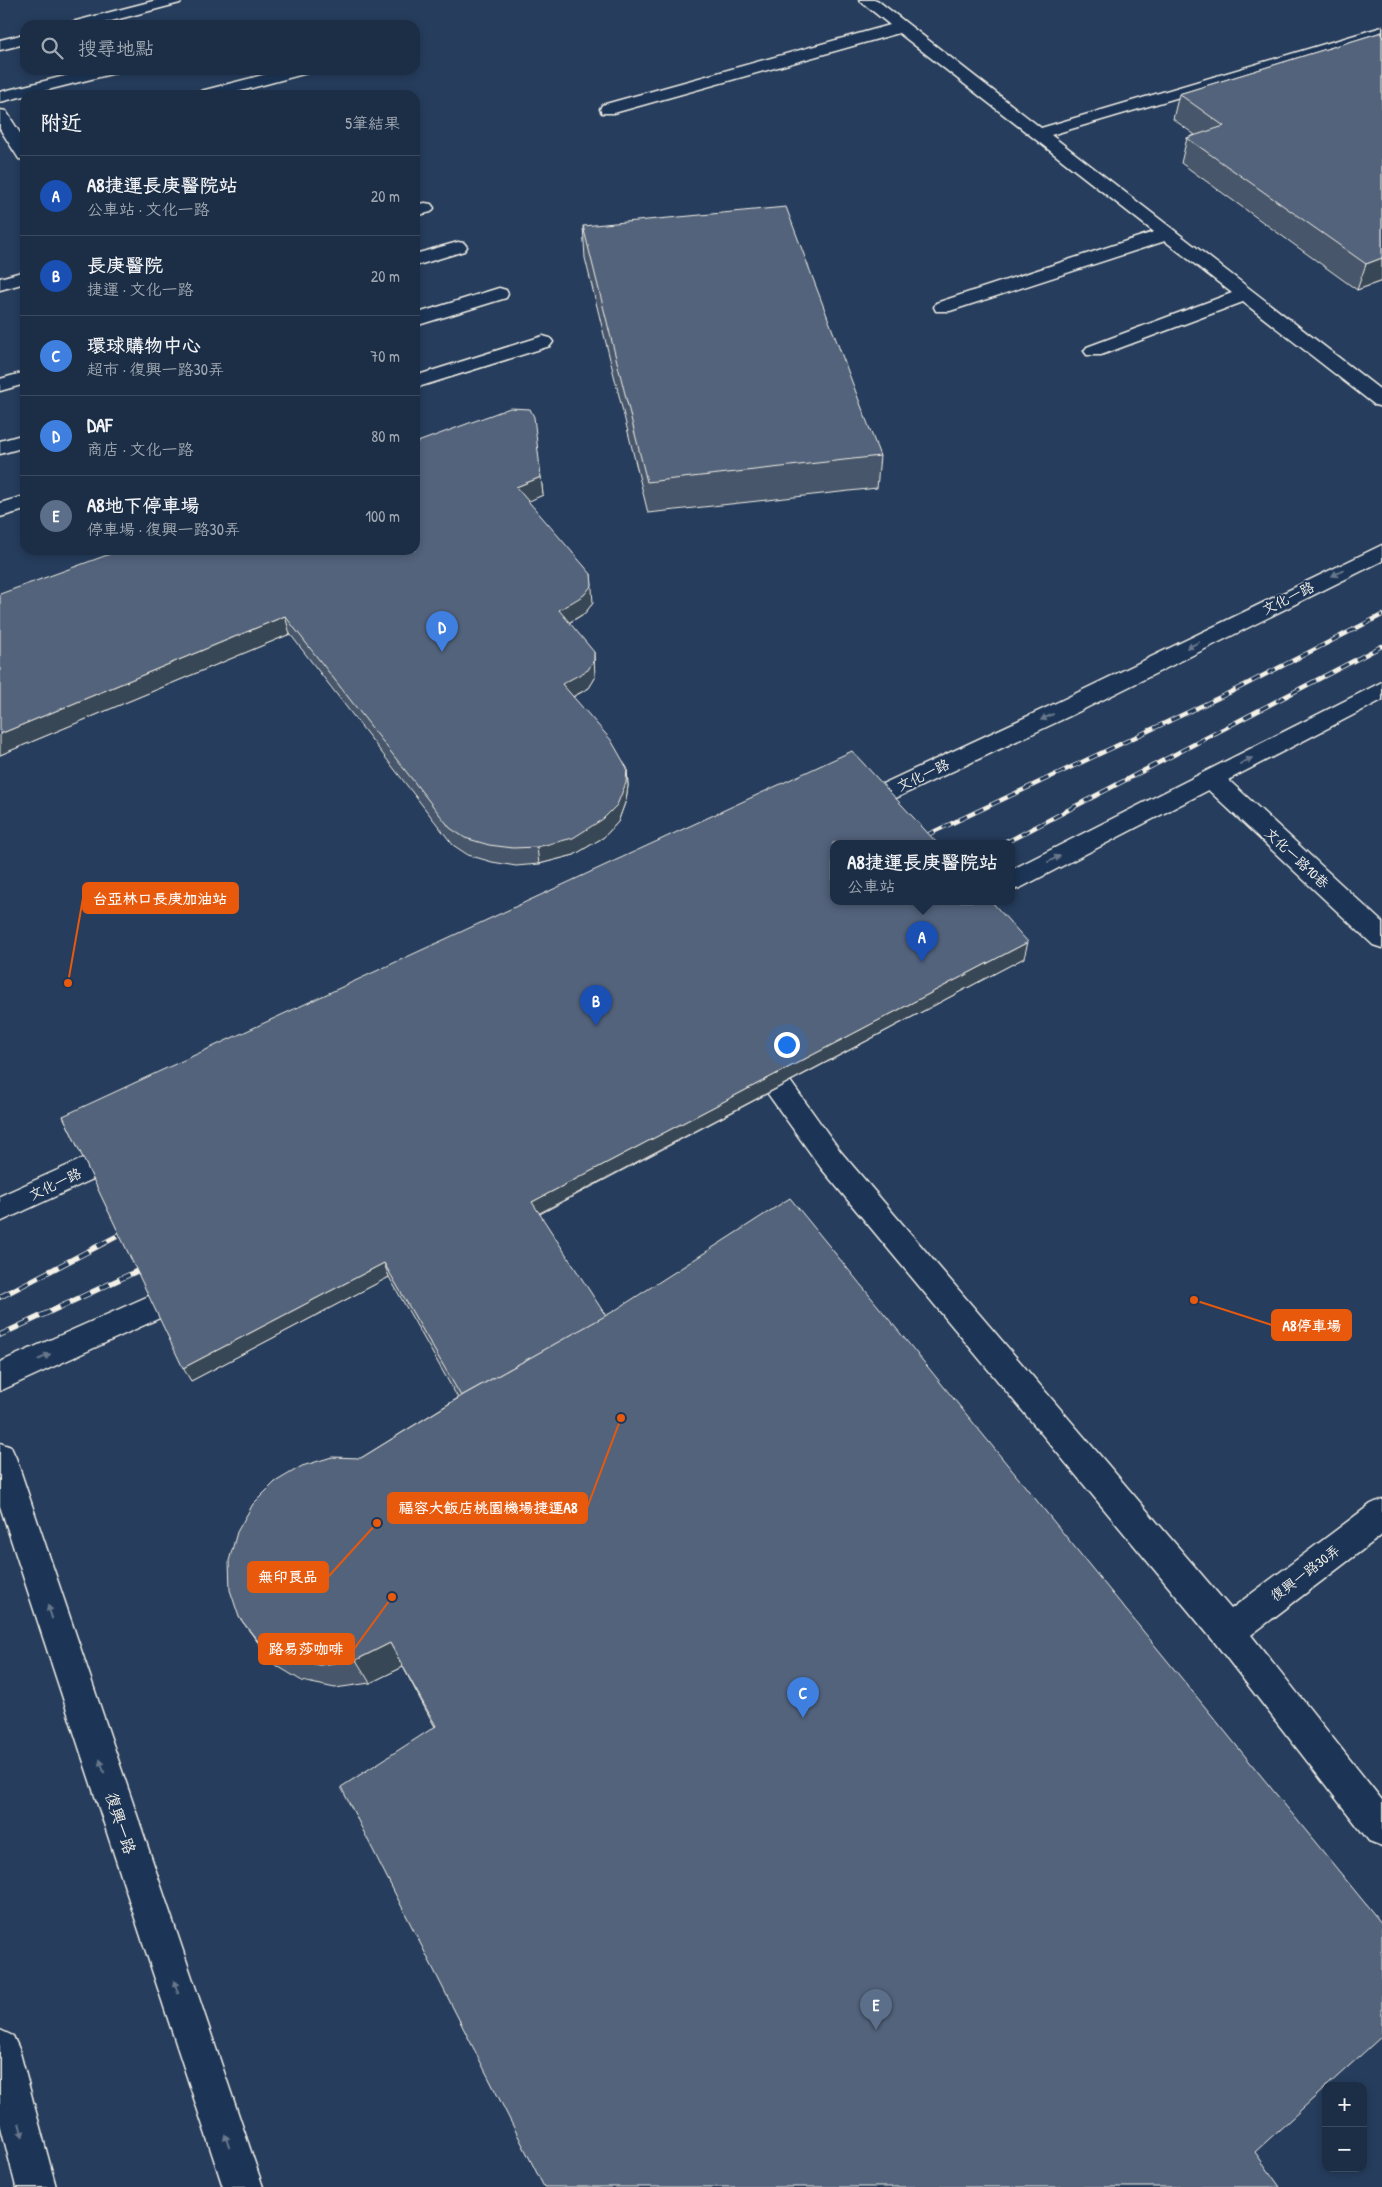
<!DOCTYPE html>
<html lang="zh-TW">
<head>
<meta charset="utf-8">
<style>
  :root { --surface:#1c2e46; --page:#25364d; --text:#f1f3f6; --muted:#a0a8b3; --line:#3a4a5f; --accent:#ff9aa2 }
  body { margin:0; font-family:"Patrick Hand","LXGW WenKai TC",sans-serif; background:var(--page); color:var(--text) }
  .controls { position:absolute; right:15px; bottom:15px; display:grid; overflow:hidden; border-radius:10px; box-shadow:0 2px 8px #0003 }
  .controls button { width:45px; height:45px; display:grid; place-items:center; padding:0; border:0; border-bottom:1px solid var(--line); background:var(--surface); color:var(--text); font:25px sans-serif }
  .you { position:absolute; left:786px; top:1044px; width:18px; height:18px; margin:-12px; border:4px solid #fff; border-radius:50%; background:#1a73e8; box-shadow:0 0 0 8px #1a73e833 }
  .badge { display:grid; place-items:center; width:32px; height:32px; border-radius:50%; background:var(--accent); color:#fff; font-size:16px; font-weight:700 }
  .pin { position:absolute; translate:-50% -41px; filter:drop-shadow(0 1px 2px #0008) }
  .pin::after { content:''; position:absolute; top:26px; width:18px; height:15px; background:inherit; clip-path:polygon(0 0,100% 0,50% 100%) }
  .popup { position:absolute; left:830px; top:840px; width:185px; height:65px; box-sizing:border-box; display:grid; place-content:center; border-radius:10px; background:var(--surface); filter:drop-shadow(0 1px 4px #0005); font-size:16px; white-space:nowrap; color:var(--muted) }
  .popup b { font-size:19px; color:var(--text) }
  .popup::after { content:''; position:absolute; left:50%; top:100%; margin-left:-10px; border:10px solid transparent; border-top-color:var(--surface) }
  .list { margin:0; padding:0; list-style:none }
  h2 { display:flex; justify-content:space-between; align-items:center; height:65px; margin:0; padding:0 20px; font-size:21px }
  h2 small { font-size:16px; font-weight:400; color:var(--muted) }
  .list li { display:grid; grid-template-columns:32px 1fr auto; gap:15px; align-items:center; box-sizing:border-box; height:80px; padding:0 20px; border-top:1px solid var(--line) }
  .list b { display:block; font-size:19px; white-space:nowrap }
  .list p { margin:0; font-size:16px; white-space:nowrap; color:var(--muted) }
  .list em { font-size:16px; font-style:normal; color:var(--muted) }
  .icon { flex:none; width:28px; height:28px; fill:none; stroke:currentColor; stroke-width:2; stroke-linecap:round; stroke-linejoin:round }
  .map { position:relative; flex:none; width:1382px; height:2187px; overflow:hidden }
  .search { position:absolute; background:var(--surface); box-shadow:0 2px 8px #0003; left:20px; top:20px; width:400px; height:55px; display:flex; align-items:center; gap:12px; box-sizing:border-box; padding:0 18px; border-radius:15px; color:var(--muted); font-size:19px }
  .panel { position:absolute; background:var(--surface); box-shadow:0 2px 8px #0003; left:20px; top:90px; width:400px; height:465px; border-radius:15px }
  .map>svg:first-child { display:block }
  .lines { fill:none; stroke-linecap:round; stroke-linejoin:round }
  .lane-casing { stroke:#f4f1e8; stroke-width:3 }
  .street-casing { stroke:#f4f1e8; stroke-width:3 }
  .secondary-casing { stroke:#f4f1e8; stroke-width:3 }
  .lane { fill:#1d3557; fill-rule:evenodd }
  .street { fill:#1d3557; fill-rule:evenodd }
  .secondary { fill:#1d3557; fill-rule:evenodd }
  .rail-far1-casing { stroke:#f4f1e8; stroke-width:4.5 }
  .rail-casing { stroke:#f4f1e8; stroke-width:5.5 }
  .rail-far1 { stroke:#1d3557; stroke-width:3; stroke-dasharray:9; stroke-linecap:butt }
  .rail { stroke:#1d3557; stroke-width:4; stroke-dasharray:11; stroke-linecap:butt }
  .wall { fill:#47566a; stroke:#f4f1e8 }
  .shaded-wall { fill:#394656; stroke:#f4f1e8 }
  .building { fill:#52647b; stroke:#f4f1e8 }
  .oneway { fill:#68778a }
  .labels { text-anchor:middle; stroke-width:4; stroke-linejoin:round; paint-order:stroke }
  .street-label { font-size:14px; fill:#f4f1e8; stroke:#1d3557 }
  .near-street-label { font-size:16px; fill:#f4f1e8; stroke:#1d3557 }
  .leader { fill:none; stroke:#e8590c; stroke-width:2 }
  .callout-dot { fill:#e8590c; stroke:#1d3557; stroke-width:2 }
  .callout { fill:#e8590c; stroke:#e8590c; stroke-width:2 }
  .callout-label { font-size:15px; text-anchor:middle; font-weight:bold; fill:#fff }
</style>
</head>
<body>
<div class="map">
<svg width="1382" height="2187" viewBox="0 0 1382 2187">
  <rect width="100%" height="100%" fill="#263d5d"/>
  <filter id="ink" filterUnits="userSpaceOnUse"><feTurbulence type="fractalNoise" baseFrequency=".02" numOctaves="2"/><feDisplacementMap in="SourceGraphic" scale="10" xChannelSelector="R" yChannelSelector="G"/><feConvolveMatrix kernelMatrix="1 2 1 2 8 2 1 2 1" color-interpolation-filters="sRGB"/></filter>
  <g filter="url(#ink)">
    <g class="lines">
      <!-- lane casing -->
      <g class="lane-casing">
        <g id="lane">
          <polygon points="157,0 183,0 180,3 96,25 70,25 72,22"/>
          <polygon points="859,0 877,0 1041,128 1382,27 1382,37 1051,135 1382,391 1382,407 1375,405 1243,302 1101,355 1087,355 1084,351 1087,347 1232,293 1165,241 950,311 936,311 934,307 936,303 1154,232 899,33 614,113 602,113 600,109 602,105 890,25"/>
          <polygon points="25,34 25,44 0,50 0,40"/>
          <polygon points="89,70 117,70 115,73 0,102 0,92"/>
          <polygon points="282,70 309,70 307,73 226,95 199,95 201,91"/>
          <polygon points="0,110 6,111 25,141 25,160 19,159 0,129"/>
          <polygon points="425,203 431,204 434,208 431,212 415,216 415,205"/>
          <polygon points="458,242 464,243 467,247 464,251 415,266 415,254"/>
          <polygon points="25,271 25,283 0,290 0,278"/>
          <polygon points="499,288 506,290 508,294 506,298 415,326 415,314"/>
          <polygon points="543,336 550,338 553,342 550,346 415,388 415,376"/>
          <polygon points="25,372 25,384 0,391 0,379"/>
          <polygon points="25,434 25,447 0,454 0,441"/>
          <polygon points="25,496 25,510 0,517 0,503"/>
        </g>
      </g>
      <!-- street casing -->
      <g class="street-casing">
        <g id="street">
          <polygon points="1212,770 1221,773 1382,922 1382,948 1373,945 1203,785 1200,779 1203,773"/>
          <polygon points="758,1047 768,1050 841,1152 1231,1609 1371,1504 1382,1499 1382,1535 1251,1635 1382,1800 1382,1846 1369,1841 1216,1644 821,1168 748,1066 744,1058 748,1050"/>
        </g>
      </g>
      <!-- secondary casing -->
      <g class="secondary-casing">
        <g id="secondary">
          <polygon points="1382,545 1382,561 1072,715 864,813 855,816 846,813 843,807 846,801 1056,703"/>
          <polygon points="1382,682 1382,700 1020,888 1011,890 1011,870"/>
          <polygon points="122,1141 132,1145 136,1153 132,1161 0,1222 0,1196"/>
          <polygon points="187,1279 197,1283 202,1292 197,1301 0,1391 0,1362"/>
          <polygon points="0,1443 11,1447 16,1458 263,2187 223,2187 0,1506"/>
          <polygon points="0,2030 13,2036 19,2049 56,2187 16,2187 0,2123"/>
        </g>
      </g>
      <!-- lane -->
      <use href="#lane" class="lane"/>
      <!-- street -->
      <use href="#street" class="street"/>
      <!-- secondary -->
      <use href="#secondary" class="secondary"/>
      <!-- rail-far1 casing -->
      <g class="rail-far1-casing">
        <g id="rail-far1">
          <polyline points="910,843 1233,691 1382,615"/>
          <polyline points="1005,843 1382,646"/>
        </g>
      </g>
      <!-- rail casing -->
      <g class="rail-casing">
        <g id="rail">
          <polyline points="909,843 913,841"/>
          <polyline points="1004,843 1007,841"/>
          <polyline points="0,1297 131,1229"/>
          <polyline points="0,1335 150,1265"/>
        </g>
      </g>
      <!-- rail-far1 -->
      <use href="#rail-far1" class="rail-far1"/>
      <!-- rail -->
      <use href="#rail" class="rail"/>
    </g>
    <!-- wall -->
    <g class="wall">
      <polygon points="1382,32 1382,281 1357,290 1181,163 1187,138 1195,135 1173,119 1179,94"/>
      <polygon points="583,226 880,456 877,488 648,513 585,258"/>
      <polygon points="541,477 543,495 528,501 593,603 585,613 569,623 595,678 589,688 573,697 627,768 628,786 626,800 618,822 604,837 574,855 539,864 516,866 492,862 468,855 453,845 290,634 0,755"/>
      <polygon points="1024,958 540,1214 435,1727 403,1667 370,1683 335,1688 302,1681 274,1664 239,1617 361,1458 458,1398 389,1277 191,1381 63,1116"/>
    </g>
    <!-- shaded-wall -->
    <g class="shaded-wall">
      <polygon points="1382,258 1382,281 1357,290 1366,264"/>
      <polygon points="541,477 543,495 518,506 516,487"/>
      <polygon points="591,574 593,603 585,613 560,628 559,610"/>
      <polygon points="285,616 290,634 0,755 0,734"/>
      <polygon points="594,652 595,678 589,688 563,702 562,684"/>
      <polygon points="627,768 628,786 626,800 618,822 604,837 574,855 539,864 537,847"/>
      <polygon points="1028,942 1024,958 534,1216 532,1202"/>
      <polygon points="384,1263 389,1277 191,1381 183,1368"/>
      <polygon points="390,1643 403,1667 370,1683 356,1660"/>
    </g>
    <!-- building -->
    <g class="building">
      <polygon points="1382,32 1382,258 1366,264 1187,138 1224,126 1179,94"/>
      <polygon points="786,207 880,456 647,482 583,226"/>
      <polygon points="510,408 530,409 534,417 541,477 516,487 591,574 592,585 584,595 559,610 594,652 594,660 588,670 562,684 611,740 627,768 626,783 617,805 603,819 573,838 537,847 513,848 489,845 465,838 450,828 285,616 0,734 0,594 121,550 415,550 415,443"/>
      <polygon points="852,751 937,843 833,843 833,901 991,901 1028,942 532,1202 606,1316 461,1396 384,1263 183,1368 63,1116"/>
      <polygon points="790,1198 1382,1924 1382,2036 1327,2086 1326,2086 1326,2087 1255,2152 1280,2187 544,2187 341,1787 436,1726 390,1643 356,1660 320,1665 285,1658 257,1640 239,1617 230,1590 229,1561 237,1532 253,1504 275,1482 302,1466 332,1457 361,1458 465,1394 614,1311"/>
    </g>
    <!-- one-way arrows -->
    <defs><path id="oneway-solid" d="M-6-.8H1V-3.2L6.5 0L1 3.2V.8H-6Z" transform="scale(1.25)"/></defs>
    <g class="oneway">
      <use href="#oneway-solid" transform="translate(1338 573) rotate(154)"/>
      <use href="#oneway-solid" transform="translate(1193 645) rotate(154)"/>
      <use href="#oneway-solid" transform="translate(1047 717) rotate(155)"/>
      <use href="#oneway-solid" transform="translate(1246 761) rotate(-27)"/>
      <use href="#oneway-solid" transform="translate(1054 859) rotate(-27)"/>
      <use href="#oneway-solid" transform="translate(44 1357) rotate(-25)"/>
      <use href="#oneway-solid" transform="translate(50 1612) rotate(-108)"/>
      <use href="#oneway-solid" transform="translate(102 1766) rotate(-108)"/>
      <use href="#oneway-solid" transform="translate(176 1987) rotate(-108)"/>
      <use href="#oneway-solid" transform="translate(21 2130) rotate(75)"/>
      <use href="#oneway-solid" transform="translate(227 2141) rotate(-108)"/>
    </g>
  </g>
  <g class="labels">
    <!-- street labels -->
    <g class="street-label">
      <text transform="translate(1288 598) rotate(-26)" y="5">文化一路</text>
      <text transform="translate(923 775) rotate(-25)" y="5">文化一路</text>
      <text transform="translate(1297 858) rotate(43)" y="5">文化一路10巷</text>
      <text transform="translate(55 1184) rotate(-25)" y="5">文化一路</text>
      <text transform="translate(1305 1573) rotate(-37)" y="5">復興一路30弄</text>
    </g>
    <!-- near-street labels -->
    <g class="near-street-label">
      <text transform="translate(121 1823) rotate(72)" y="6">復興一路</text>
    </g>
  </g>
  <!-- callouts -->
  <path class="leader" d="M68 983L83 898M1194 1300L1272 1325M621 1418L587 1508M377 1523L328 1577M392 1597L354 1649"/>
  <g class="callout-dot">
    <circle cx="68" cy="983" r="5"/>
    <circle cx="1194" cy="1300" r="5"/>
    <circle cx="621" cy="1418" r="5"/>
    <circle cx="377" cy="1523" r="5"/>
    <circle cx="392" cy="1597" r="5"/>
  </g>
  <g class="callout">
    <rect x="83" y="883" width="155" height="30" rx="5"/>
    <rect x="1272" y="1310" width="79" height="30" rx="5"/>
    <rect x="388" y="1493" width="199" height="30" rx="5"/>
    <rect x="248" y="1562" width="80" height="30" rx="5"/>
    <rect x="259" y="1634" width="95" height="30" rx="5"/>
  </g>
  <g class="callout-label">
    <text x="160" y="904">台亞林口長庚加油站</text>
    <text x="1312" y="1331">A8停車場</text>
    <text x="488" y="1513">福容大飯店桃園機場捷運A8</text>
    <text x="288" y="1582">無印良品</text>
    <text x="306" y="1654">路易莎咖啡</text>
  </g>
</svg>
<div class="controls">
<button>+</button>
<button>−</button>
</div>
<div class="you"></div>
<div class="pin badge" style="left:922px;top:962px;background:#1a4fb4">A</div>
<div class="popup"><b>A8捷運長庚醫院站</b>公車站</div>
<div class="pin badge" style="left:596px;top:1026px;background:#1a4fb4">B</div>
<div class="pin badge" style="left:803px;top:1718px;background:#3f7fe0">C</div>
<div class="pin badge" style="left:442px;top:652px;background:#3f7fe0">D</div>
<div class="pin badge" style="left:876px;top:2030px;background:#5c6f8a">E</div>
<div class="search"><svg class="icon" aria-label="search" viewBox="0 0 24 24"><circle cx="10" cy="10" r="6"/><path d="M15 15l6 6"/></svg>搜尋地點</div>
<section class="panel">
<h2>附近<small>5筆結果</small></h2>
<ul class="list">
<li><span class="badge" style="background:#1a4fb4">A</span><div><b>A8捷運長庚醫院站</b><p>公車站 · 文化一路</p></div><em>20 m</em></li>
<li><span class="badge" style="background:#1a4fb4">B</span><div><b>長庚醫院</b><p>捷運 · 文化一路</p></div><em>20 m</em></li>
<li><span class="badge" style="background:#3f7fe0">C</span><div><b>環球購物中心</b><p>超市 · 復興一路30弄</p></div><em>70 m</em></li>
<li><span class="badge" style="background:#3f7fe0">D</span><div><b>DAF</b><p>商店 · 文化一路</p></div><em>80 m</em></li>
<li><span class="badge" style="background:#5c6f8a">E</span><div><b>A8地下停車場</b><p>停車場 · 復興一路30弄</p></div><em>100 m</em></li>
</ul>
</section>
</div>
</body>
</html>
